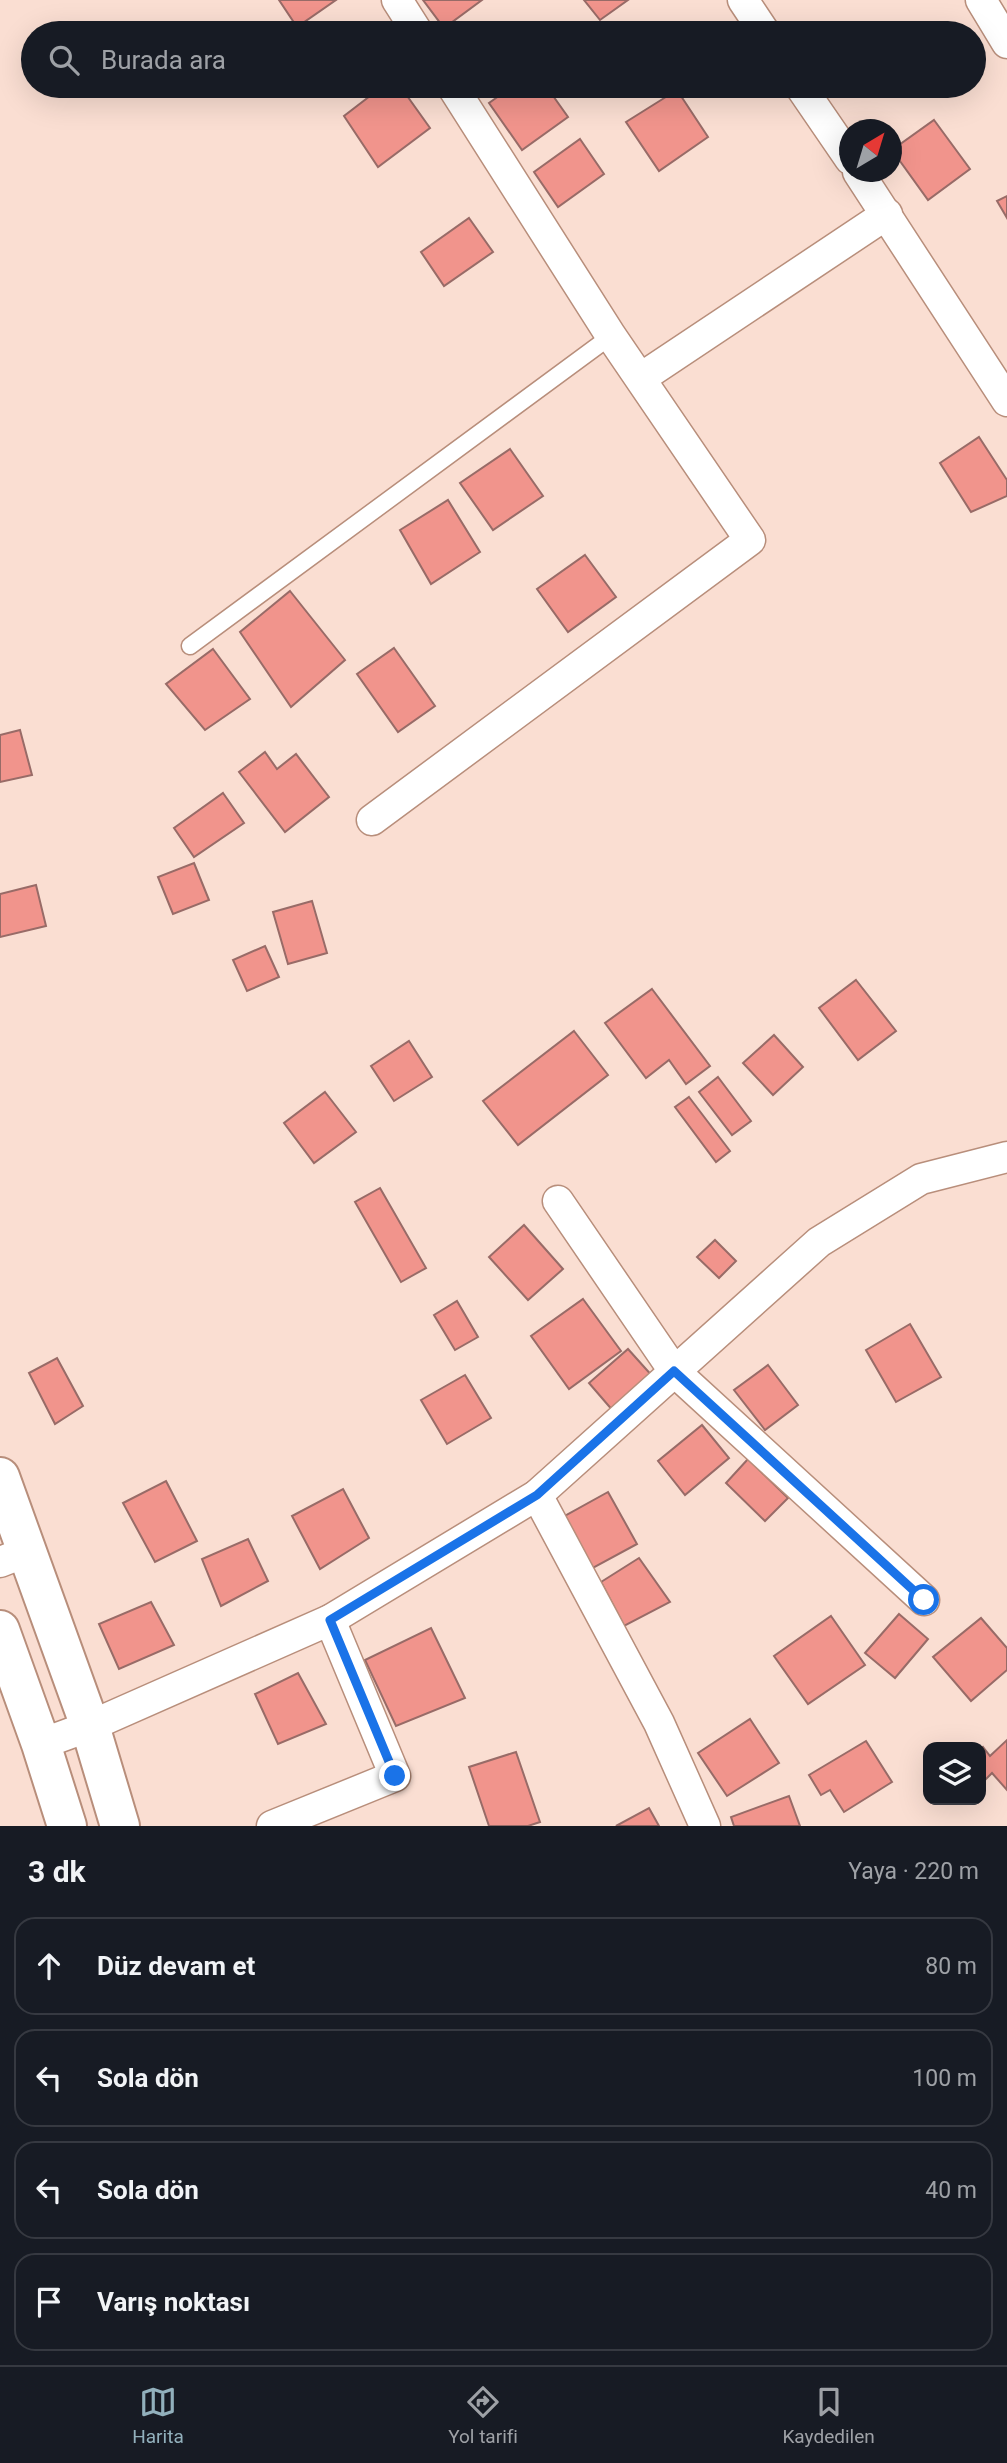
<!DOCTYPE html>
<html lang="tr">
<head>
<meta charset="utf-8">
<style>
  :root { --surface:#171b24; --page:#20242c; --text:#f1f3f6; --muted:#9ea1a6; --line:#363941; --accent:#92b0bc }
  body { margin:0; font-family:Roboto,sans-serif; background:var(--page); color:var(--text) }
  .controls { position:absolute; right:21px; bottom:21px; display:grid; overflow:hidden; border-radius:14px; box-shadow:0 7px 28px #0002 }
  .controls button { width:63px; height:63px; display:grid; place-items:center; padding:0; border:0; border-bottom:2px solid var(--line); background:var(--surface); color:var(--text); font:35px sans-serif }
  .compass { position:absolute; left:839px; top:119px; width:63px; height:63px; border-radius:50%; background:var(--surface); box-shadow:0 7px 28px #0002; rotate:38deg }
  .stop { position:absolute; width:21px; height:21px; margin:-16px; border:5px solid #1a73e8; border-radius:50%; background:#fff }
  .stop.end { background:#1a73e8; border-color:#fff; box-shadow:0 2px 7px #0008 }
  .list { margin:0; padding:0; list-style:none }
  h2 { display:flex; justify-content:space-between; align-items:center; height:91px; margin:0; padding:0 28px; font-size:30px }
  h2 small { font-size:23px; font-weight:400; color:var(--muted) }
  .list li { display:grid; grid-template-columns:46px 1fr auto; gap:21px; align-items:center; box-sizing:border-box; height:98px; margin:0 14px 14px; padding:0 14px; border:2px solid var(--line); border-radius:21px }
  .list b { display:block; font-size:26px; white-space:nowrap }
  .list em { font-size:23px; font-style:normal; color:var(--muted) }
  .icon { flex:none; width:38px; height:38px; fill:none; stroke:currentColor; stroke-width:2; stroke-linecap:round; stroke-linejoin:round }
  .map { position:relative; flex:none; width:1007px; height:1826px; overflow:hidden }
  .search { position:absolute; background:var(--surface); box-shadow:0 7px 28px #0002; left:21px; right:21px; top:21px; height:77px; display:flex; align-items:center; gap:18px; box-sizing:border-box; padding:0 24px; border-radius:38px; color:var(--muted); font-size:26px }
  .sheet { height:539px; background:var(--surface) }
  nav { display:flex; justify-content:space-around; align-items:center; box-sizing:border-box; height:98px; border-top:2px solid var(--line); background:var(--surface); font-size:19px; color:var(--muted) }
  nav a { display:grid; justify-items:center; gap:4px }
  nav .on { color:var(--accent) }
  .map>svg:first-child { display:block }
  .building { fill:#f1948c; stroke:#986b67; stroke-width:2 }
  .lines { fill:none; stroke-linecap:round; stroke-linejoin:round }
  .service-casing { stroke:#b88e7b; stroke-width:19 }
  .minor-casing { stroke:#b88e7b; stroke-width:33 }
  .trunk-casing { stroke:#b88e7b; stroke-width:42 }
  .service { stroke:#fff; stroke-width:16 }
  .minor { stroke:#fff; stroke-width:30 }
  .trunk { stroke:#fff; stroke-width:38 }
  .route { stroke:#1a73e8; stroke-width:9 }
</style>
</head>
<body>
<div class="map">
<svg width="1007" height="1826" viewBox="0 0 1007 1826">
  <rect width="100%" height="100%" fill="#faded2"/>
  <!-- building -->
  <g class="building">
    <polygon points="279,0 336,0 297,27"/>
    <polygon points="423,0 482,0 444,28"/>
    <polygon points="584,0 628,0 600,20"/>
    <polygon points="383,86 400,86 430,128 378,167 344,116"/>
    <polygon points="513,86 546,86 568,117 522,150 489,103"/>
    <polygon points="677,90 708,137 659,171 626,122"/>
    <polygon points="934,120 970,169 928,200 892,150"/>
    <polygon points="580,139 604,174 558,207 534,172"/>
    <polygon points="1007,196 1007,218 997,201"/>
    <polygon points="469,218 493,252 444,286 421,252"/>
    <polygon points="979,437 1007,480 1007,496 971,512 940,463"/>
    <polygon points="510,449 543,496 493,530 460,483"/>
    <polygon points="448,500 480,552 431,584 400,530"/>
    <polygon points="585,555 616,597 568,632 537,589"/>
    <polygon points="290,591 345,660 291,707 240,632"/>
    <polygon points="394,648 435,706 398,732 357,674"/>
    <polygon points="213,649 250,699 205,730 166,684"/>
    <polygon points="20,730 32,775 0,782 0,735"/>
    <polygon points="265,752 277,769 296,754 329,797 285,832 239,772"/>
    <polygon points="223,793 244,823 194,857 174,828"/>
    <polygon points="194,863 209,900 173,914 158,877"/>
    <polygon points="36,885 46,926 0,937 0,894"/>
    <polygon points="312,901 327,953 288,964 273,912"/>
    <polygon points="265,946 279,977 247,991 233,960"/>
    <polygon points="856,980 896,1031 858,1060 819,1008"/>
    <polygon points="652,989 710,1066 686,1084 669,1060 646,1078 605,1023"/>
    <polygon points="574,1031 608,1075 518,1145 483,1101"/>
    <polygon points="774,1035 803,1067 773,1095 743,1063"/>
    <polygon points="409,1041 432,1077 394,1101 371,1066"/>
    <polygon points="718,1077 751,1121 732,1135 699,1092"/>
    <polygon points="325,1092 356,1132 314,1163 284,1123"/>
    <polygon points="689,1097 730,1151 716,1162 675,1107"/>
    <polygon points="380,1188 426,1268 401,1282 355,1202"/>
    <polygon points="524,1225 563,1269 528,1300 489,1257"/>
    <polygon points="715,1240 736,1261 719,1278 697,1257"/>
    <polygon points="583,1299 621,1351 569,1389 531,1336"/>
    <polygon points="457,1301 478,1337 455,1350 434,1315"/>
    <polygon points="910,1324 941,1377 896,1402 866,1350"/>
    <polygon points="628,1349 654,1378 614,1412 589,1383"/>
    <polygon points="57,1358 83,1406 55,1424 29,1373"/>
    <polygon points="768,1365 798,1405 765,1430 734,1390"/>
    <polygon points="465,1375 491,1418 447,1444 421,1400"/>
    <polygon points="702,1425 729,1458 685,1495 658,1461"/>
    <polygon points="748,1459 788,1498 765,1521 726,1483"/>
    <polygon points="166,1481 197,1541 155,1562 123,1503"/>
    <polygon points="343,1489 369,1538 320,1569 292,1516"/>
    <polygon points="608,1492 637,1544 591,1569 563,1517"/>
    <polygon points="248,1539 268,1581 221,1606 202,1559"/>
    <polygon points="639,1558 670,1602 624,1626 601,1582"/>
    <polygon points="151,1602 174,1645 119,1669 99,1624"/>
    <polygon points="899,1614 928,1639 895,1678 865,1653"/>
    <polygon points="831,1616 865,1665 808,1704 774,1656"/>
    <polygon points="981,1618 1007,1648 1007,1670 971,1701 933,1657"/>
    <polygon points="431,1628 465,1698 396,1726 365,1660"/>
    <polygon points="298,1673 326,1724 278,1744 255,1694"/>
    <polygon points="750,1719 779,1763 727,1796 698,1753"/>
    <polygon points="1007,1740 1007,1790 992,1773 981,1784 981,1749 983,1747 990,1756"/>
    <polygon points="866,1741 892,1782 844,1812 830,1790 821,1795 809,1775"/>
    <polygon points="516,1752 540,1822 528,1826 489,1826 469,1767"/>
    <polygon points="789,1796 800,1826 734,1826 731,1817"/>
    <polygon points="649,1808 659,1826 616,1826"/>
  </g>
  <g class="lines">
    <!-- service casing -->
    <g class="service-casing">
      <polyline id="service" points="190,646 611,336"/>
    </g>
    <!-- minor casing -->
    <g class="minor-casing">
      <g id="minor">
        <polyline points="397,0 418,33"/>
        <polyline points="743,0 765,33"/>
        <polyline points="981,0 1007,43"/>
        <polyline points="800,86 850,159"/>
        <polyline points="858,172 1007,401"/>
        <polyline points="641,378 887,214"/>
        <polyline points="372,820 750,540 611,336 452,86"/>
        <polyline points="558,1201 674,1371 924,1600"/>
        <polyline points="537,1495 659,1723 705,1826"/>
        <polyline points="0,1562 28,1551"/>
        <polyline points="41,1744 90,1726 330,1620 537,1495 819,1242 921,1179 1007,1157"/>
        <polyline points="272,1826 395,1776 330,1620"/>
      </g>
    </g>
    <!-- trunk casing -->
    <g class="trunk-casing">
      <g id="trunk">
        <polyline points="0,1477 90,1726 120,1826"/>
        <polyline points="0,1630 41,1744 67,1826"/>
      </g>
    </g>
    <!-- service -->
    <use href="#service" class="service"/>
    <!-- minor -->
    <use href="#minor" class="minor"/>
    <!-- trunk -->
    <use href="#trunk" class="trunk"/>
  </g>
  <g class="lines">
    <!-- route -->
    <polyline class="route" points="395,1776 330,1620 537,1495 674,1371 924,1600"/>
  </g>
</svg>
<div class="controls">
<button><svg class="icon" aria-label="layers" viewBox="0 0 24 24"><path d="M12 4l9 5-9 5-9-5zM3 14l9 5 9-5"/></svg></button>
</div>
<svg class="compass" viewBox="-18 -18 36 36"><path d="M0-13l5 13h-10z" fill="#e53935"/><path d="M0 13l5-13h-10z" fill="#9ea1a6"/></svg>
<div class="stop" style="left:924px;top:1600px"></div>
<div class="stop end" style="left:395px;top:1776px"></div>
<div class="search"><svg class="icon" aria-label="search" viewBox="0 0 24 24"><circle cx="10" cy="10" r="6"/><path d="M15 15l6 6"/></svg>Burada ara</div>
</div>
<section class="sheet">
<h2>3 dk<small>Yaya · 220 m</small></h2>
<ul class="list">
<li><svg class="icon" aria-label="ahead" viewBox="0 0 24 24"><path d="M12 20V5M6 11l6-6 6 6"/></svg><div><b>Düz devam et</b></div><em>80 m</em></li>
<li><svg class="icon" aria-label="left" viewBox="0 0 24 24"><path d="M17 20v-9H6M10 6l-5 5 5 5"/></svg><div><b>Sola dön</b></div><em>100 m</em></li>
<li><svg class="icon" aria-label="left" viewBox="0 0 24 24"><path d="M17 20v-9H6M10 6l-5 5 5 5"/></svg><div><b>Sola dön</b></div><em>40 m</em></li>
<li><svg class="icon" aria-label="arrive" viewBox="0 0 24 24"><path d="M6 21V4h12l-3 4 3 4H6"/></svg><div><b>Varış noktası</b></div></li>
</ul>
</section>
<nav>
<a class="on"><svg class="icon" aria-label="map" viewBox="0 0 24 24"><path d="M3 6l6-2 6 2 6-2v14l-6 2-6-2-6 2zM9 4v14M15 6v14"/></svg>Harita</a>
<a><svg class="icon" aria-label="directions" viewBox="0 0 24 24"><path d="M12 3l9 9-9 9-9-9zM9 14v-3h6M13 9l2 2-2 2"/></svg>Yol tarifi</a>
<a><svg class="icon" aria-label="saved" viewBox="0 0 24 24"><path d="M7 4h10v16l-5-4-5 4z"/></svg>Kaydedilen</a>
</nav>
</body>
</html>
